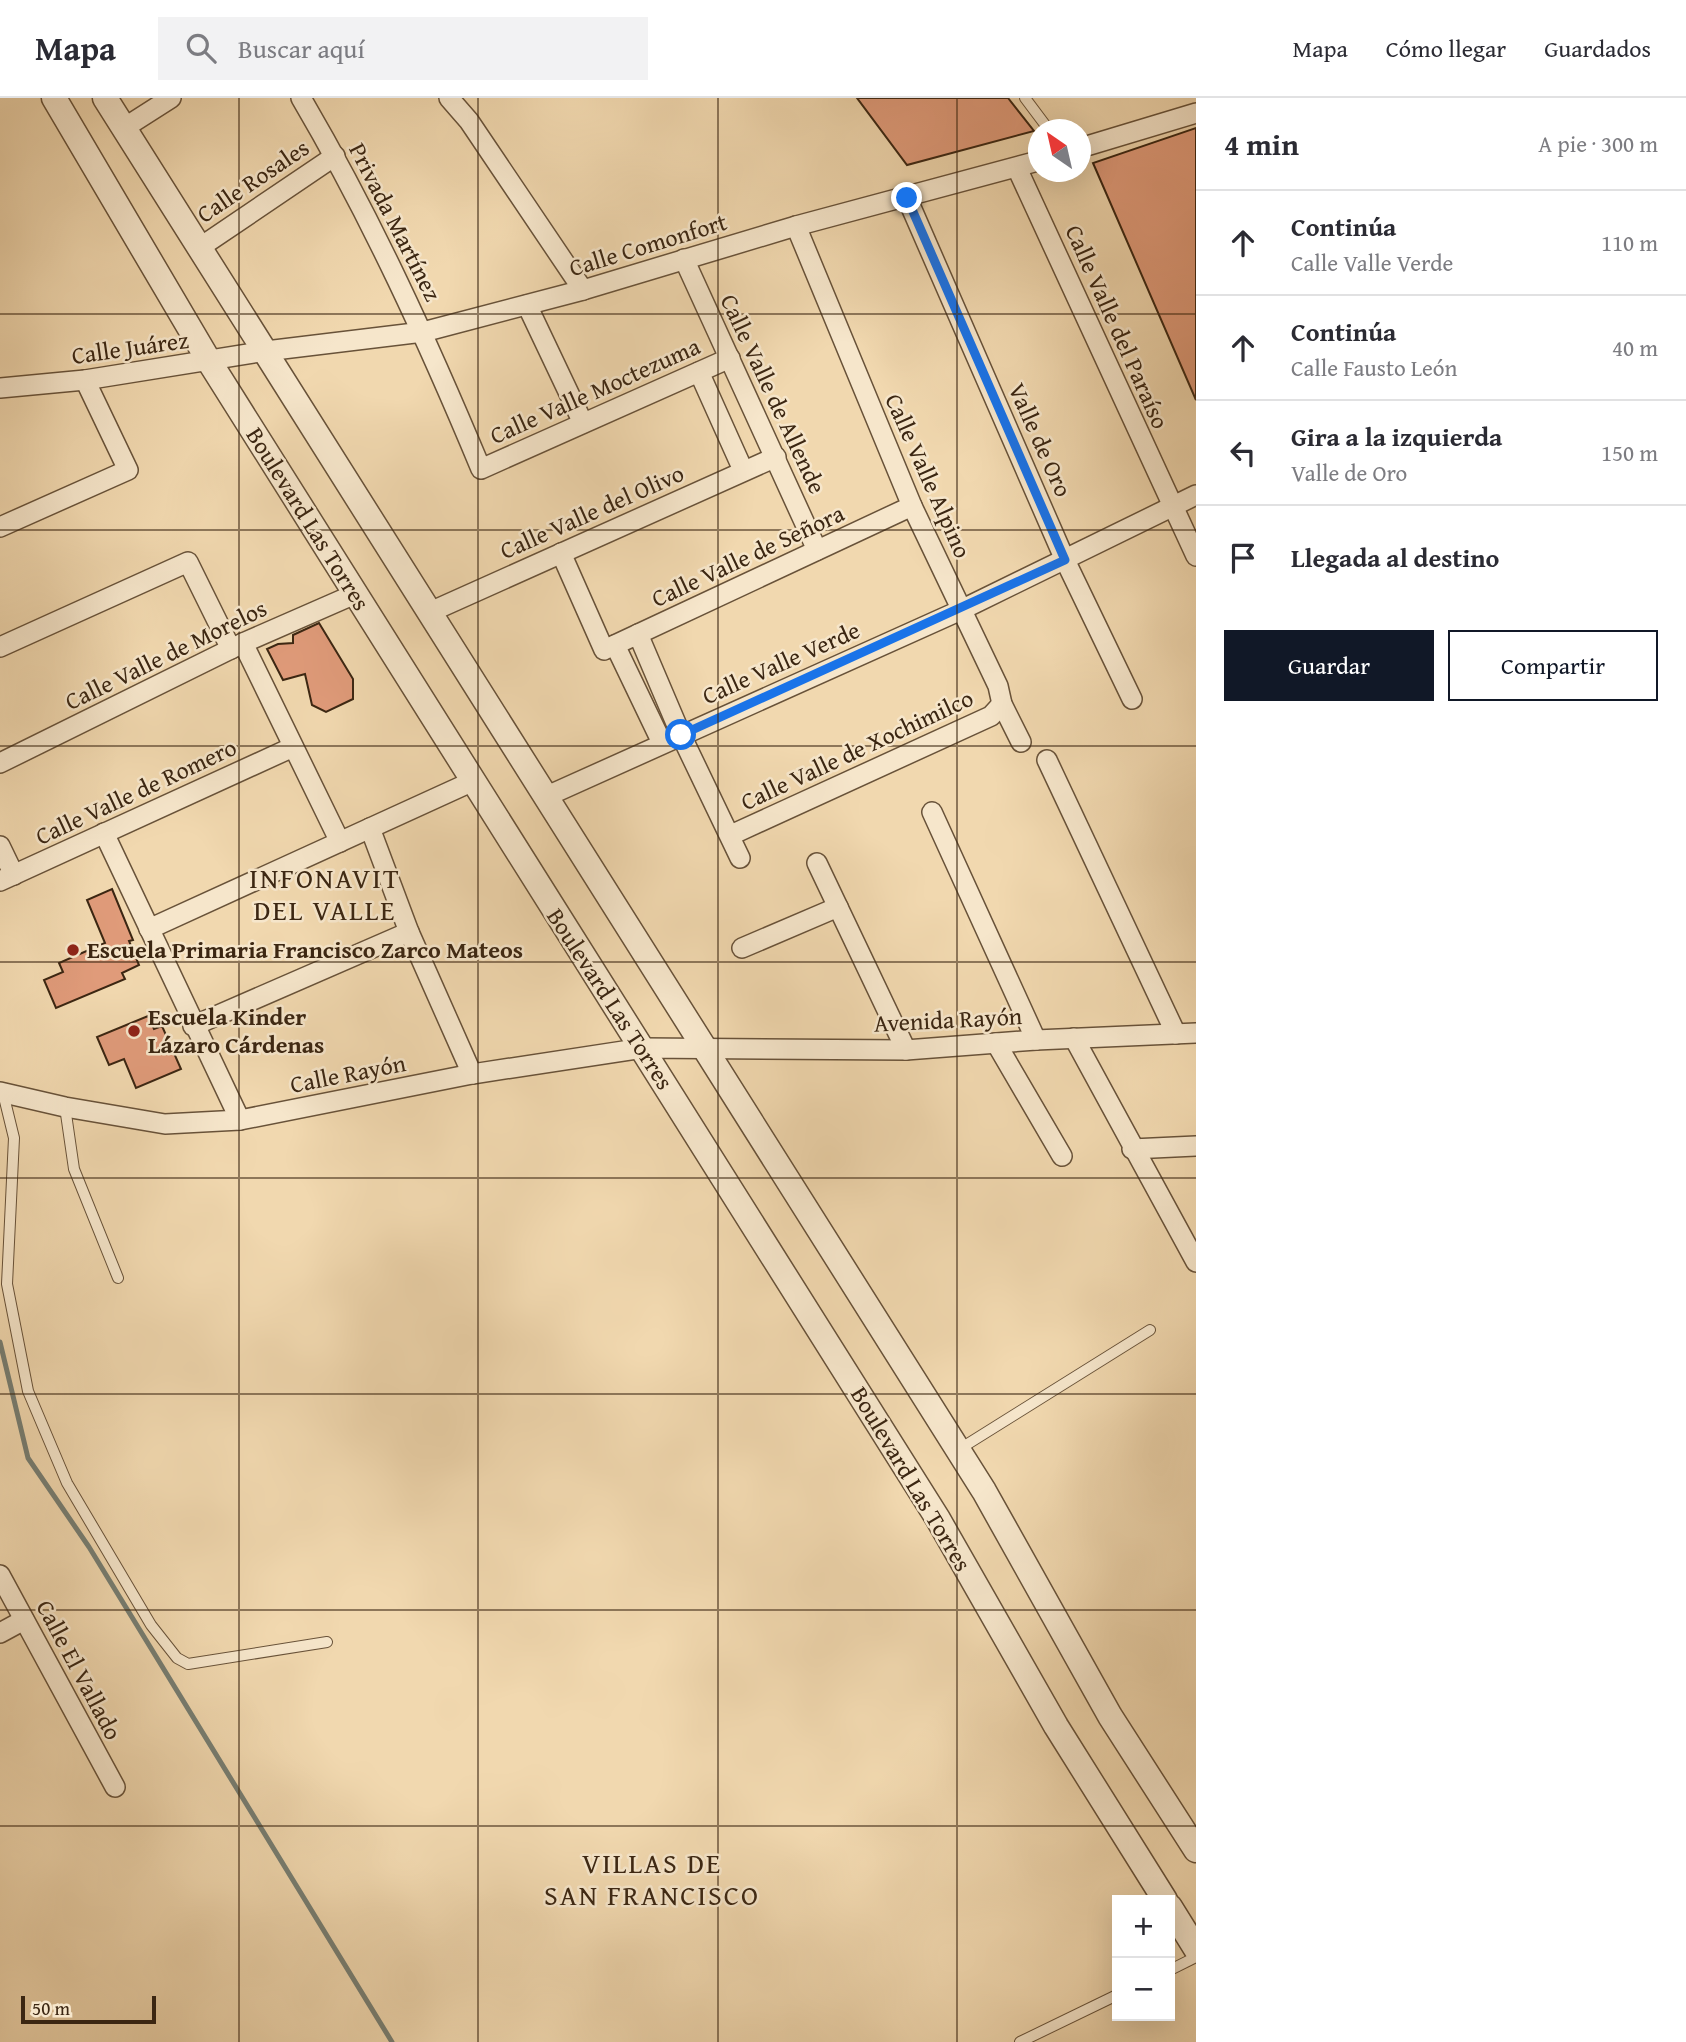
<!DOCTYPE html>
<html lang="es">
<head>
<meta charset="utf-8">
<style>
  :root { --surface:#fff; --page:#f2f2f3; --text:#2b2b33; --muted:#7c7c81; --line:#e1e1e2; --accent:#111827 }
  body { margin:0; font-family:"Gentium Book Plus",serif; background:var(--page); color:var(--text) }
  .controls { position:absolute; right:21px; bottom:21px; display:grid; overflow:hidden; border-radius:0px; box-shadow:0 7px 28px #0002 }
  .controls button { width:63px; height:63px; display:grid; place-items:center; padding:0; border:0; border-bottom:2px solid var(--line); background:var(--surface); color:var(--text); font:35px sans-serif }
  .compass { position:absolute; left:1028px; top:21px; width:63px; height:63px; border-radius:50%; background:var(--surface); box-shadow:0 7px 28px #0002; rotate:326deg }
  .scale { position:absolute; left:21px; bottom:18px; width:135px; box-sizing:border-box; padding-left:7px; border:4px solid #3b2612; border-top:0; font-size:19px; line-height:24px; white-space:nowrap; color:#3b2612; -webkit-text-stroke:5px #f6e6cb; paint-order:stroke }
  .stop { position:absolute; width:21px; height:21px; margin:-16px; border:5px solid #1a73e8; border-radius:50%; background:#fff }
  .stop.end { background:#1a73e8; border-color:#fff; box-shadow:0 2px 7px #0008 }
  .list { margin:0; padding:0; list-style:none }
  h2 { display:flex; justify-content:space-between; align-items:center; height:91px; margin:0; padding:0 28px; font-size:30px }
  h2 small { font-size:23px; font-weight:400; color:var(--muted) }
  .list li { display:grid; grid-template-columns:46px 1fr auto; gap:21px; align-items:center; box-sizing:border-box; height:105px; padding:0 28px; border-top:2px solid var(--line) }
  .list b { display:block; font-size:26px; white-space:nowrap }
  .list p { margin:0; font-size:23px; white-space:nowrap; color:var(--muted) }
  .list em { font-size:23px; font-style:normal; color:var(--muted) }
  .actions { display:flex; gap:14px; padding:21px 28px }
  .actions a { flex:1; padding:16px 0; border:2px solid var(--accent); border-radius:0px; text-align:center; font-size:24px; color:var(--accent) }
  .actions .main { background:var(--accent); color:#fff }
  .icon { flex:none; width:38px; height:38px; fill:none; stroke:currentColor; stroke-width:2; stroke-linecap:round; stroke-linejoin:round }
  .map { position:relative; flex:none; width:1196px; height:1944px; overflow:hidden }
  header { display:flex; align-items:center; gap:42px; box-sizing:border-box; height:98px; padding:0 35px; background:var(--surface); border-bottom:2px solid var(--line) }
  header strong { font-size:33px }
  nav { display:flex; gap:38px; margin-inline-start:auto; font-size:24px }
  .search { width:490px; height:63px; background:var(--page); display:flex; align-items:center; gap:18px; box-sizing:border-box; padding:0 24px; border-radius:0px; color:var(--muted); font-size:26px }
  main { display:flex }
  aside { flex:1; background:var(--surface) }
  .map>svg:first-child { display:block }
  .lines { fill:none; stroke-linecap:round; stroke-linejoin:round }
  .stream { stroke:#767e73; stroke-width:5 }
  .building { fill:#e09b7a; stroke:#3b2612; stroke-width:2 }
  .service-casing { stroke:#685239; stroke-width:12 }
  .minor-casing { stroke:#685239; stroke-width:22 }
  .tertiary-casing { stroke:#685239; stroke-width:27 }
  .service { stroke:#f6e6cb; stroke-width:10 }
  .minor { stroke:#f6e6cb; stroke-width:19 }
  .tertiary { stroke:#f6e6cb; stroke-width:24 }
  .route { stroke:#1a73e8; stroke-width:9 }
  .grid { fill:none; stroke:#3b2612; stroke-width:2; stroke-opacity:0.55 }
  .poi-dot { fill:#8f2418; stroke:#f6e6cb; stroke-width:2.5 }
  .labels { text-anchor:middle; stroke-width:5; stroke-linejoin:round; paint-order:stroke }
  .street-label { font-size:24px; fill:#3b2612; stroke:#f6e6cb }
  .poi-label { font-size:24px; font-weight:bold; fill:#3b2612; stroke:#f6e6cb; text-anchor:start }
  .quarter-label { font-size:28px; letter-spacing:2px; fill:#3b2612; stroke:#f6e6cb }
</style>
</head>
<body>
<header>
<strong>Mapa</strong>
<div class="search"><svg class="icon" aria-label="search" viewBox="0 0 24 24"><circle cx="10" cy="10" r="6"/><path d="M15 15l6 6"/></svg>Buscar aquí</div>
<nav><a>Mapa</a><a>Cómo llegar</a><a>Guardados</a></nav>
</header>
<main>
<div class="map">
<svg width="1196" height="1944" viewBox="0 0 1196 1944">
  <rect width="100%" height="100%" fill="#f1d8af"/>
  <filter id="stains"><feTurbulence type="fractalNoise" baseFrequency=".00286" numOctaves="4"/><feColorMatrix values="0 0 0 0 .2 0 0 0 0 .09 0 0 0 0 .02 0 0 0 .5 -.17"/></filter>
  <radialGradient id="worn" r=".72"><stop offset=".6" stop-color="#630" stop-opacity="0"/><stop offset="1" stop-color="#630" stop-opacity=".3"/></radialGradient>
  <g class="lines">
    <!-- stream -->
    <polyline class="stream" points="0,1244 28,1360 89,1449 392,1944"/>
  </g>
  <!-- building -->
  <g class="building">
    <polygon points="857,0 1008,0 1034,33 907,67"/>
    <polygon points="1196,30 1196,302 1093,65"/>
    <polygon points="319,525 353,581 353,601 326,614 312,607 305,576 283,582 267,551 278,546 293,545 293,537"/>
    <polygon points="112,791 133,842 129,843 139,867 122,875 125,881 56,910 44,882 63,874 59,865 105,845 87,802"/>
    <polygon points="148,918 154,931 162,928 181,971 136,990 124,961 109,967 97,939"/>
  </g>
  <g class="lines">
    <!-- service casing -->
    <g class="service-casing">
      <g id="service">
        <polyline points="1025,0 1049,32"/>
        <polyline points="3,995 14,1040 7,1186 28,1293 67,1385 151,1527 177,1560 188,1566 327,1544"/>
        <polyline points="65,1009 74,1071 118,1180"/>
        <polyline points="958,1352 1150,1232"/>
        <polyline points="1170,1872 1196,1859"/>
        <polyline points="1020,1944 1117,1897"/>
      </g>
    </g>
    <!-- minor casing -->
    <g class="minor-casing">
      <g id="minor">
        <path d="M301 0C371 119 428 244 481 371L730 260"/>
        <polyline points="449,0 469,23 583,192"/>
        <polyline points="124,30 171,0"/>
        <polyline points="1080,50 1196,15"/>
        <polyline points="1017,70 1196,458"/>
        <polyline points="907,100 1065,462 1132,601"/>
        <polyline points="796,128 912,408 998,588 1002,606 1021,644"/>
        <polyline points="199,150 335,58"/>
        <polyline points="684,161 817,452"/>
        <polyline points="527,207 583,325"/>
        <polyline points="699,274 743,372"/>
        <polyline points="0,290 85,282 266,253 423,234 583,192 796,128 1038,63"/>
        <polyline points="0,429 128,372 85,282"/>
        <polyline points="561,455 604,552 912,408"/>
        <polyline points="428,515 776,359"/>
        <polyline points="638,536 681,637 740,760"/>
        <polyline points="243,545 340,744"/>
        <polyline points="615,547 662,645"/>
        <polyline points="0,549 188,464 231,551"/>
        <polyline points="1047,662 1176,936"/>
        <polyline points="0,665 243,545 355,496"/>
        <polyline points="545,699 961,512 1196,397"/>
        <polyline points="932,714 1036,942"/>
        <polyline points="370,730 409,834 472,976"/>
        <polyline points="104,735 240,1022"/>
        <polyline points="731,737 991,618 1002,606"/>
        <polyline points="0,748 14,777"/>
        <polyline points="817,765 906,952"/>
        <polyline points="0,783 293,649"/>
        <polyline points="149,831 471,684"/>
        <polyline points="742,850 838,809"/>
        <polyline points="193,928 409,834"/>
        <polyline points="1074,940 1196,1164"/>
        <polyline points="996,945 1062,1058"/>
        <polyline points="0,994 65,1009 165,1026 240,1022 472,976 643,950 906,952 1036,942 1196,935"/>
        <polyline points="1132,1051 1196,1048"/>
        <polyline points="0,1477 115,1689"/>
        <polyline points="0,1535 24,1522"/>
      </g>
    </g>
    <!-- tertiary casing -->
    <g class="tertiary-casing">
      <g id="tertiary">
        <polyline points="54,0 209,263 938,1421 1056,1628 1165,1802"/>
        <polyline points="105,0 984,1393 1110,1618 1196,1752"/>
        <polyline points="1170,1809 1196,1851"/>
      </g>
    </g>
    <!-- service -->
    <use href="#service" class="service"/>
    <!-- minor -->
    <use href="#minor" class="minor"/>
    <!-- tertiary -->
    <use href="#tertiary" class="tertiary"/>
  </g>
  <g class="lines">
    <!-- route -->
    <polyline class="route" points="681,637 1065,462 907,100"/>
  </g>
  <!-- grid -->
  <path class="grid" d="M239 0V1944M478 0V1944M718 0V1944M957 0V1944M0 216H1196M0 432H1196M0 648H1196M0 864H1196M0 1080H1196M0 1296H1196M0 1512H1196M0 1728H1196"/>
  <!-- markers -->
  <g class="poi-dot">
    <circle cx="73" cy="852" r="7"/>
    <circle cx="134" cy="933" r="7"/>
  </g>
  <g class="labels">
    <!-- street labels -->
    <g class="street-label">
      <text transform="translate(253 83) rotate(-34)" y="8">Calle Rosales</text>
      <text transform="translate(395 124) rotate(63)" y="8">Privada Martínez</text>
      <text transform="translate(648 147) rotate(-17)" y="8">Calle Comonfort</text>
      <text transform="translate(1117 229) rotate(66)" y="8">Calle Valle del Paraíso</text>
      <text transform="translate(130 250) rotate(-8)" y="8">Calle Juárez</text>
      <text transform="translate(595 293) rotate(-24)" y="8">Calle Valle Moctezuma</text>
      <text transform="translate(773 296) rotate(65)" y="8">Calle Valle de Allende</text>
      <text transform="translate(1040 342) rotate(66)" y="8">Valle de Oro</text>
      <text transform="translate(928 378) rotate(66)" y="8">Calle Valle Alpino</text>
      <text transform="translate(592 414) rotate(-24)" y="8">Calle Valle del Olivo</text>
      <text transform="translate(308 421) rotate(58)" y="8">Boulevard Las Torres</text>
      <text transform="translate(748 458) rotate(-25)" y="8">Calle Valle de Señora</text>
      <text transform="translate(166 557) rotate(-26)" y="8">Calle Valle de Morelos</text>
      <text transform="translate(781 565) rotate(-24)" y="8">Calle Valle Verde</text>
      <text transform="translate(857 652) rotate(-25)" y="8">Calle Valle de Xochimilco</text>
      <text transform="translate(136 694) rotate(-25)" y="8">Calle Valle de Romero</text>
      <text transform="translate(610 901) rotate(57)" y="8">Boulevard Las Torres</text>
      <text transform="translate(948 922) rotate(-3)" y="8">Avenida Rayón</text>
      <text transform="translate(348 976) rotate(-11)" y="8">Calle Rayón</text>
      <text transform="translate(911 1381) rotate(59)" y="8">Boulevard Las Torres</text>
      <text transform="translate(79 1572) rotate(62)" y="8">Calle El Vallado</text>
    </g>
    <!-- poi labels -->
    <g class="poi-label">
      <text x="87" y="860">Escuela Primaria Francisco Zarco Mateos</text>
      <text x="148" y="927">Escuela Kinder<tspan x="148" dy="28">Lázaro Cárdenas</tspan></text>
    </g>
    <!-- quarter labels -->
    <g class="quarter-label">
      <text x="325" y="790">INFONAVIT<tspan x="325" dy="32">DEL VALLE</tspan></text>
      <text x="652" y="1775">VILLAS DE<tspan x="652" dy="32">SAN FRANCISCO</tspan></text>
    </g>
  </g>
  <rect width="100%" height="100%" filter="url(#stains)"/>
  <rect width="100%" height="100%" fill="url(#worn)"/>
</svg>
<div class="controls">
<button>+</button>
<button>−</button>
</div>
<svg class="compass" viewBox="-18 -18 36 36"><path d="M0-13l5 13h-10z" fill="#e53935"/><path d="M0 13l5-13h-10z" fill="#7c7c81"/></svg>
<div class="scale">50 m</div>
<div class="stop" style="left:681px;top:637px"></div>
<div class="stop end" style="left:907px;top:100px"></div>
</div>
<aside>
<h2>4 min<small>A pie · 300 m</small></h2>
<ul class="list">
<li><svg class="icon" aria-label="ahead" viewBox="0 0 24 24"><path d="M12 20V5M6 11l6-6 6 6"/></svg><div><b>Continúa</b><p>Calle Valle Verde</p></div><em>110 m</em></li>
<li><svg class="icon" aria-label="ahead" viewBox="0 0 24 24"><path d="M12 20V5M6 11l6-6 6 6"/></svg><div><b>Continúa</b><p>Calle Fausto León</p></div><em>40 m</em></li>
<li><svg class="icon" aria-label="left" viewBox="0 0 24 24"><path d="M17 20v-9H6M10 6l-5 5 5 5"/></svg><div><b>Gira a la izquierda</b><p>Valle de Oro</p></div><em>150 m</em></li>
<li><svg class="icon" aria-label="arrive" viewBox="0 0 24 24"><path d="M6 21V4h12l-3 4 3 4H6"/></svg><div><b>Llegada al destino</b></div></li>
</ul>
<div class="actions"><a class="main">Guardar</a><a>Compartir</a></div>
</aside>
</main>
</body>
</html>
